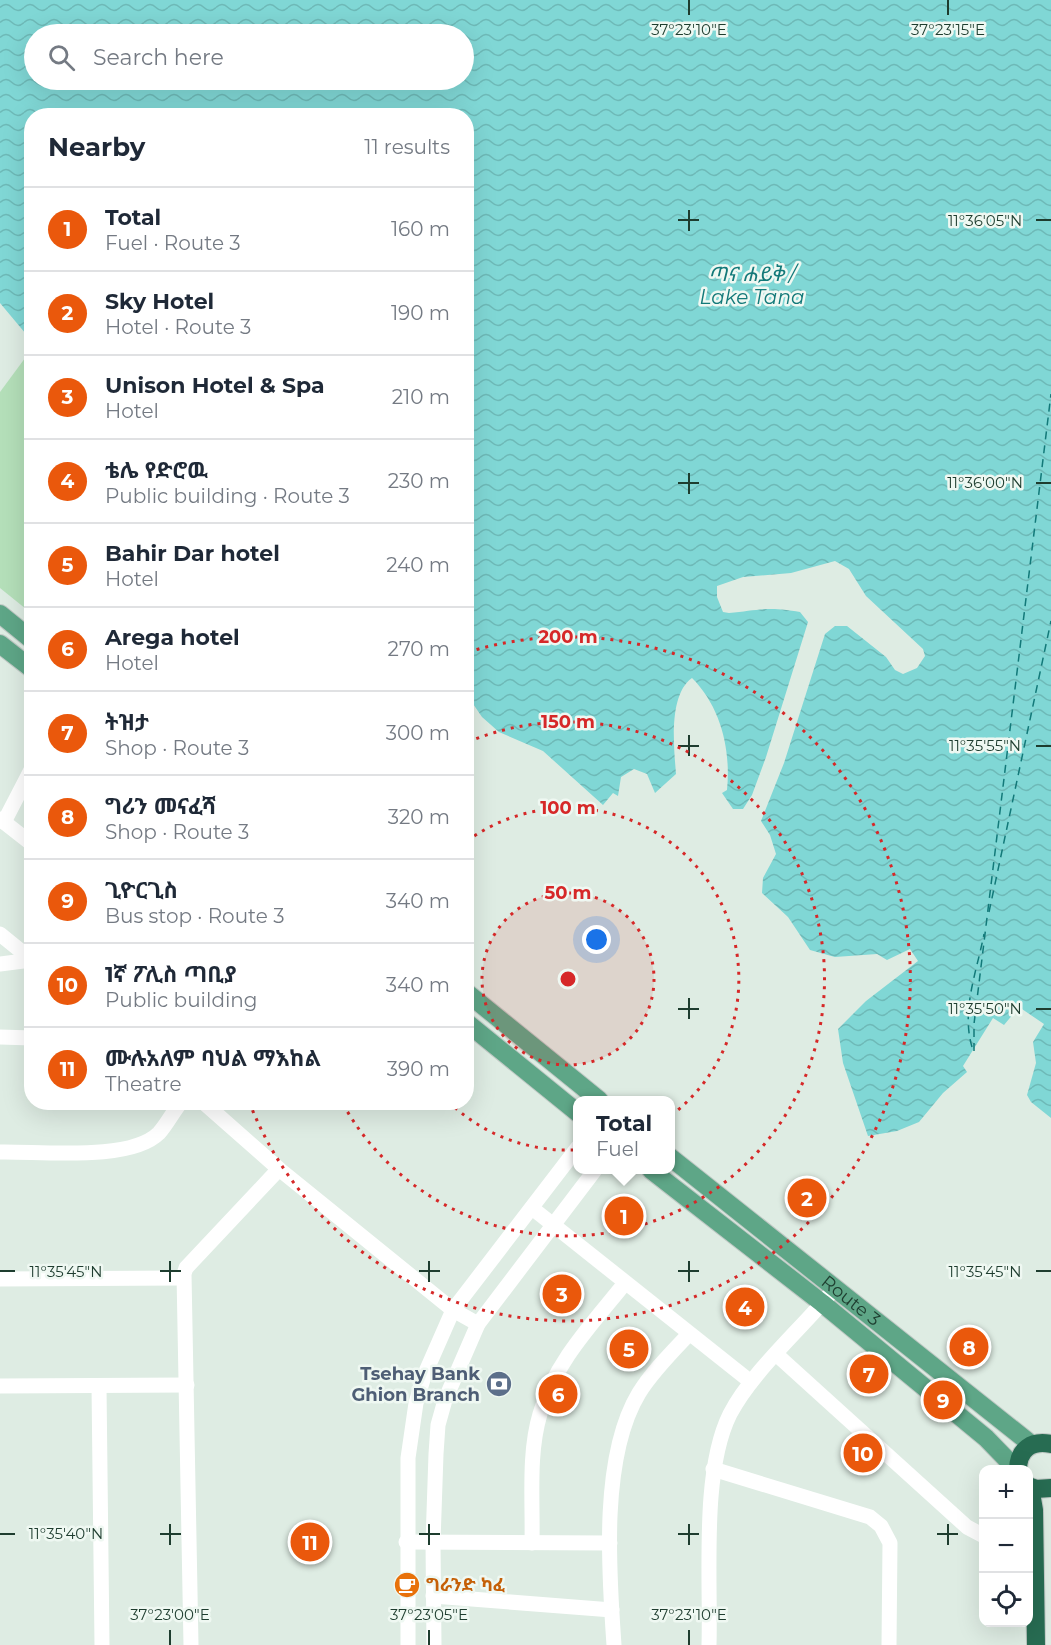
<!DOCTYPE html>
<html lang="en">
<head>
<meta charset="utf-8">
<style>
  :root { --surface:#fff; --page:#f6f6f7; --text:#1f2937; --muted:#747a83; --line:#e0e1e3; --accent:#ea580c }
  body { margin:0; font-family:Montserrat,"Noto Sans Ethiopic",sans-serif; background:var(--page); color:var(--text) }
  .controls { position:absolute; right:18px; bottom:18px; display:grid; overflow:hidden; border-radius:12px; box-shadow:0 6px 24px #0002 }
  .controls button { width:54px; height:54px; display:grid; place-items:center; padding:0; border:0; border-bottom:2px solid var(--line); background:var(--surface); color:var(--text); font:30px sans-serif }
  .you { position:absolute; left:597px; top:940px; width:21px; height:21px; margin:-15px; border:4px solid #fff; border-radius:50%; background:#1a73e8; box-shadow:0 0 0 9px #1a73e833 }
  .badge { display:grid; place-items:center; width:39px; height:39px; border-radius:50%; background:var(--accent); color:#fff; font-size:20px; font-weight:700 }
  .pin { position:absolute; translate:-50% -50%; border:3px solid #fff; box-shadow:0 2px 6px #0006 }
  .popup { position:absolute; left:573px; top:1096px; width:102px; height:78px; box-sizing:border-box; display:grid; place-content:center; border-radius:12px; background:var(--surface); filter:drop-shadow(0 2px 4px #0005); font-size:20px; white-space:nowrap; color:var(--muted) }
  .popup b { font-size:22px; color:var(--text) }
  .popup::after { content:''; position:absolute; left:50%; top:100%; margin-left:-12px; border:12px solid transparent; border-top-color:var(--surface) }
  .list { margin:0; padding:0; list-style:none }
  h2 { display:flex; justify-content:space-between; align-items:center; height:78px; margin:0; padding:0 24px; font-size:26px }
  h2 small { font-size:20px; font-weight:400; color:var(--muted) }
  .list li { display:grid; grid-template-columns:39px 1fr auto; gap:18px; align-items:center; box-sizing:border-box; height:84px; padding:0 24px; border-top:2px solid var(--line) }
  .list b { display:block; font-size:22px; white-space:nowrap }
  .list p { margin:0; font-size:20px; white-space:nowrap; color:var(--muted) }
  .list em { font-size:20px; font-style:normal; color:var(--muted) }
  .icon { flex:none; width:33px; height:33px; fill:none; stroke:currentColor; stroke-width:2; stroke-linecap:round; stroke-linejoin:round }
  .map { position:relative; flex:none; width:1051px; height:1645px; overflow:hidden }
  .search { position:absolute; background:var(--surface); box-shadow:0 6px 24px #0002; left:24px; top:24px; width:450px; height:66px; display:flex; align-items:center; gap:15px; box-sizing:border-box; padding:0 21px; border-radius:33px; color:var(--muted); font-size:22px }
  .panel { position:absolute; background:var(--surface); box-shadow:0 6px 24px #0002; left:24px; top:108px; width:450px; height:1002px; border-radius:24px }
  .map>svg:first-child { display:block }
  .park { fill:#b4dfb9 }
  .water { fill:url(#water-waves); fill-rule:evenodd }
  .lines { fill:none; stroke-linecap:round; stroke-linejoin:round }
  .ferry { stroke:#127979; stroke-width:1.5; stroke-dasharray:8 6; stroke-linecap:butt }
  .major-casing { stroke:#c0c9c5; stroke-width:20 }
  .highway-casing { stroke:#c0c9c5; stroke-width:20 }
  .minor { stroke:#fff; stroke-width:15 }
  .major { stroke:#5ea687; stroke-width:18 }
  .highway { stroke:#276c52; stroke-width:18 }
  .ticks { fill:none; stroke:#1e3d2f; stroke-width:2 }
  .ring { fill:none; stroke:#d62828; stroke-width:3; stroke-dasharray:3 6 }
  .labels { text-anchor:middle; stroke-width:5; stroke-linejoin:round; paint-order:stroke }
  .street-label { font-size:18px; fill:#1e3d2f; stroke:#eff8f2 }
  .service-label { font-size:18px; font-weight:bold; fill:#4e5e75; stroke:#eff8f2; text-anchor:end }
  .food-label { font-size:18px; font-weight:bold; fill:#c56008; stroke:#eff8f2; text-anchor:start }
  .water-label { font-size:20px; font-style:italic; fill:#127979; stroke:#eff8f2 }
  .ticks-label { font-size:15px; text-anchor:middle; fill:#1e3d2f; stroke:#eff8f2; stroke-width:5; stroke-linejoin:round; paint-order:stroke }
  .centre { fill:#d62828; stroke:#eff8f2; stroke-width:3 }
  .ring-label { font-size:18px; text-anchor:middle; font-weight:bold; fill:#d62828; stroke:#eff8f2; stroke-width:5; stroke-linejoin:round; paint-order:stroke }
</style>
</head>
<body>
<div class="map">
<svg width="1051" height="1645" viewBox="0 0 1051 1645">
  <defs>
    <pattern id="water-waves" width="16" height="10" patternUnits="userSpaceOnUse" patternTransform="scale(1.5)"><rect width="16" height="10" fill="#80d7d5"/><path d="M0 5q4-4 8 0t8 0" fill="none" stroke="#6eb9b7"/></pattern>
  </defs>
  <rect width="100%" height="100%" fill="#deece3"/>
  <!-- park -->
  <polygon class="park" points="31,350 31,613 0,588 0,392"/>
  <!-- water -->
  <path class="water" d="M0 0H1051V1118L1031 1102 1027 1095 1036 1063 1033 1042 1044 1024 1019 1007 1004 1025 993 1018 963 1066 967 1072 943 1093 919 1122 897 1131 868 1136 843 1063 838 1029 866 1001 918 961 910 949 887 960 877 954 835 957 810 950 788 917 762 893 763 878 776 854 770 835 761 821 784 763 825 634 835 626H847L886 657 895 670 903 674 917 668 925 656 923 649 866 596 849 569 835 561 791 573 743 577 717 586V597L723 612 729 613C758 610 770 606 800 612L808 622 766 757 752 795 743 809H733L722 793 727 790C731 750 721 707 692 678 668 695 674 748 676 774L655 793 647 774 634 769 621 777 618 796 613 793 603 805 543 751 499 732 482 717 467 695 466 116H32L31 340 0 303ZM34 34H464V80H34Z"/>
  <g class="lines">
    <!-- ferry -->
    <g class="ferry">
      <polyline points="989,912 1051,621"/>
      <path d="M972 1047C961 1010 977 971 984 934"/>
      <polyline points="974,1051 974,1024 1051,394"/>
    </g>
    <!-- major casing -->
    <g class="major-casing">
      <g id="major">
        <polyline points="0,614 32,640"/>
        <polyline points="0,644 32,669"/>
        <polyline points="466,992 599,1100"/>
        <polyline points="466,1022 578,1113"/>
        <path id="s1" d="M670 1157 1031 1444"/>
        <polyline points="651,1170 822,1303 986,1438 1017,1470"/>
      </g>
    </g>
    <!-- highway casing -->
    <g class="highway-casing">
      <g id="highway">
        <path d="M1018 1470C1018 1449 1032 1440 1051 1444"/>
        <polyline points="1028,1486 1036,1489 1051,1488"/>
        <polyline points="1030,1487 1034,1510 1036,1645"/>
      </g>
    </g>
    <!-- minor -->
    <g class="minor">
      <polyline points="0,819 32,844"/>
      <polyline points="4,822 32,768"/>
      <polyline points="0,934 32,960"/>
      <polyline points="0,964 31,960"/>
      <polyline points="0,1037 32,1038"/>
      <polyline points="203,1102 279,1169 453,1310 478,1324"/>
      <path d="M0 1152C40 1151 130 1162 159 1133 167 1124 173 1112 181 1102"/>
      <polyline points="532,1208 751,1382"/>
      <polyline points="0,1279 183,1278"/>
      <polyline points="777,1355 967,1527 984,1536"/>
      <polyline points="0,1386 187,1385"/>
      <polyline points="99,1386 102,1645"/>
      <polyline points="713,1469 870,1517 881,1526 890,1543 889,1645"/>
      <polyline points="406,1542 610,1543"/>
      <path d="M532 1543C533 1501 528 1454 540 1414 554 1363 593 1323 625 1283"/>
      <polyline points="433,1596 612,1610"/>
      <polyline points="191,1645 184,1274 186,1268 279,1169"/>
      <polyline points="408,1645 408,1458 416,1403 424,1376 453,1310 578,1147"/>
      <polyline points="434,1645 433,1542 436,1454 438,1425 445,1400 478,1324 595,1170"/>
      <path d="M614 1645C609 1573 600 1457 639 1393 652 1372 672 1352 689 1334"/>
      <path d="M709 1645C711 1579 701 1472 730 1414 752 1372 799 1331 830 1294"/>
    </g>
    <!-- major -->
    <use href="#major" class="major"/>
    <!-- highway -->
    <use href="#highway" class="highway"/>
  </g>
  <!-- ticks -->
  <path class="ticks" d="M689 0V15M948 0V15M689 210V231M678 220H699M1036 220H1051M689 473V494M678 483H699M1036 483H1051M689 735V756M678 746H699M1036 746H1051M689 998V1019M678 1009H699M1036 1009H1051M170 1261V1282M429 1261V1282M689 1261V1282M0 1271H15M160 1271H181M419 1271H440M678 1271H699M1036 1271H1051M170 1524V1545M429 1524V1545M689 1524V1545M948 1524V1545M0 1534H15M160 1534H181M419 1534H440M678 1534H699M937 1534H958M170 1630V1645M429 1630V1645M689 1630V1645"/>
  <!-- distance rings -->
  <circle cx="568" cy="979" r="86" fill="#d62828" fill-opacity=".12"/>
  <g class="ring">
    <circle cx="568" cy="979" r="86"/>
    <path d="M467 841A171 171 0 1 1 450 1103"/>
    <path d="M468 742A257 257 0 1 1 343 1104"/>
    <path d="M468 652A342 342 0 1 1 250 1104"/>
  </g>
  <!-- icons -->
  <defs>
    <g id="bank-disc" transform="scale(1.35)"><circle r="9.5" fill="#5c6f8a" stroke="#eff8f2"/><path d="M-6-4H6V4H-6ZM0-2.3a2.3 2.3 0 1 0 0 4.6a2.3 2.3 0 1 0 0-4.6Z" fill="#fff"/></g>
    <g id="cafe-disc" transform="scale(1.35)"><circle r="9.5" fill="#e8710a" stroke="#eff8f2"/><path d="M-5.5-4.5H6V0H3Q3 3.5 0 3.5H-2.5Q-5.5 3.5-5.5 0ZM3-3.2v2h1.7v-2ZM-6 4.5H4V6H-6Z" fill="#fff"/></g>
  </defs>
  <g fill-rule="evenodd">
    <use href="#bank-disc" x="499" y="1384"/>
    <use href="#cafe-disc" x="407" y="1585"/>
  </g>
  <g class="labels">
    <!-- street labels -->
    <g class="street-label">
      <text dy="6" stroke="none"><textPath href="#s1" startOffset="231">Route 3</textPath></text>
    </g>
    <!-- service labels -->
    <g class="service-label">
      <text x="480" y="1380">Tsehay Bank<tspan x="480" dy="21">Ghion Branch</tspan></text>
    </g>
    <!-- food labels -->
    <g class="food-label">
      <text x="426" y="1591">ግራንድ ካፈ</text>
    </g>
    <!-- water labels -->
    <g class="water-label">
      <text x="752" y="281">ጣና ሐይቅ /<tspan x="752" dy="23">Lake Tana</tspan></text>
    </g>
  </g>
  <g class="ticks-label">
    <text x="689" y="35">37°23'10"E</text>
    <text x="948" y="35">37°23'15"E</text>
    <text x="985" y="226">11°36'05"N</text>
    <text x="985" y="488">11°36'00"N</text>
    <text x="985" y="751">11°35'55"N</text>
    <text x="985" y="1014">11°35'50"N</text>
    <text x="66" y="1277">11°35'45"N</text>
    <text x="985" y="1277">11°35'45"N</text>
    <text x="66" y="1539">11°35'40"N</text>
    <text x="170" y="1620">37°23'00"E</text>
    <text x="429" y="1620">37°23'05"E</text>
    <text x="689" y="1620">37°23'10"E</text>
  </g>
  <circle cx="568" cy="979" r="9" class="centre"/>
  <g class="ring-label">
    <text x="568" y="643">200 m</text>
    <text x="568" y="728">150 m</text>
    <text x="568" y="814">100 m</text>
    <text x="568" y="899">50 m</text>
  </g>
</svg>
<div class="controls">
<button>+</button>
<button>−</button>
<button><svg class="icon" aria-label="locate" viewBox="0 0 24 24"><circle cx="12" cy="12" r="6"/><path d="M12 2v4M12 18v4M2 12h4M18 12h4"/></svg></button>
</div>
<div class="you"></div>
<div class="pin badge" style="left:624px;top:1216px">1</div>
<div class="popup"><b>Total</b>Fuel</div>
<div class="pin badge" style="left:807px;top:1198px">2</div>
<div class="pin badge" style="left:562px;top:1294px">3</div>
<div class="pin badge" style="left:745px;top:1307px">4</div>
<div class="pin badge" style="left:629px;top:1349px">5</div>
<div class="pin badge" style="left:558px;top:1394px">6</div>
<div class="pin badge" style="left:869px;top:1374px">7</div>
<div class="pin badge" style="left:969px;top:1347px">8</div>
<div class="pin badge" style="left:943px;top:1400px">9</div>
<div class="pin badge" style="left:863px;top:1453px">10</div>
<div class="pin badge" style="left:310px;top:1542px">11</div>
<div class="search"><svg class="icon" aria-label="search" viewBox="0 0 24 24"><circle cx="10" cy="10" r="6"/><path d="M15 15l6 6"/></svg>Search here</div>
<section class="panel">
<h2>Nearby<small>11 results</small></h2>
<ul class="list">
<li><span class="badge">1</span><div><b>Total</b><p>Fuel · Route 3</p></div><em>160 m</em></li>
<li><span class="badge">2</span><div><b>Sky Hotel</b><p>Hotel · Route 3</p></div><em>190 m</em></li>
<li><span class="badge">3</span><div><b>Unison Hotel &amp; Spa</b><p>Hotel</p></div><em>210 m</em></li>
<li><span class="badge">4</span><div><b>ቴሌ የድሮዉ</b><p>Public building · Route 3</p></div><em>230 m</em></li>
<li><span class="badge">5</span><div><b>Bahir Dar hotel</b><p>Hotel</p></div><em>240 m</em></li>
<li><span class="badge">6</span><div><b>Arega hotel</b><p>Hotel</p></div><em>270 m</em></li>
<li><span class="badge">7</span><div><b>ትዝታ</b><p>Shop · Route 3</p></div><em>300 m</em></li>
<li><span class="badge">8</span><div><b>ግሪን መናፈሻ</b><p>Shop · Route 3</p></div><em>320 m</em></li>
<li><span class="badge">9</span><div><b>ጊዮርጊስ</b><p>Bus stop · Route 3</p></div><em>340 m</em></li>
<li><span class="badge">10</span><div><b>1ኛ ፖሊስ ጣቢያ</b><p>Public building</p></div><em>340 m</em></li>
<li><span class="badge">11</span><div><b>ሙሉአለም ባህል ማእከል</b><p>Theatre</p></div><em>390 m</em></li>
</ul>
</section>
</div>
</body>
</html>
